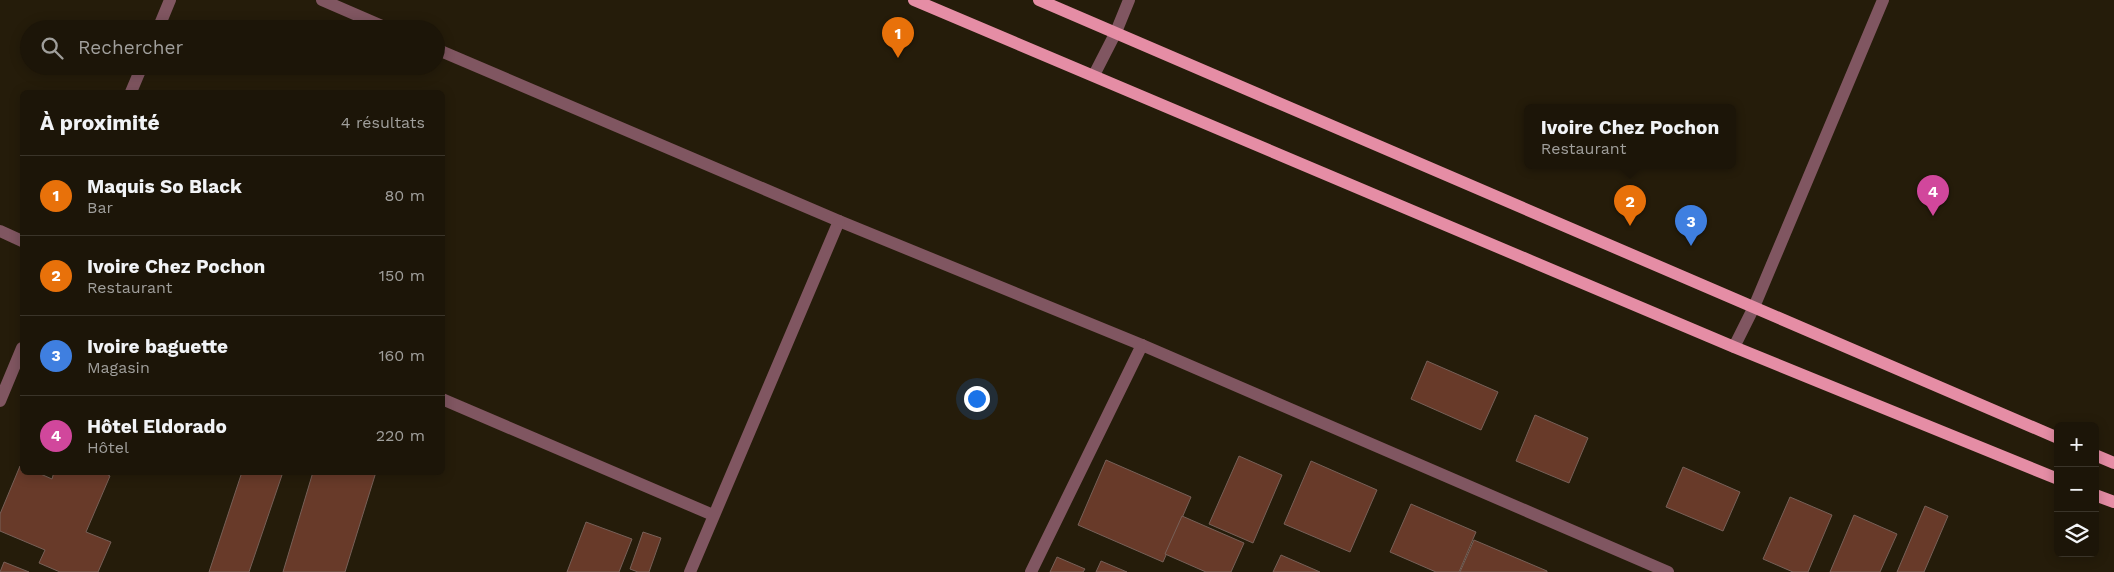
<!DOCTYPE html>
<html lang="fr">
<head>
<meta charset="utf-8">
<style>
  :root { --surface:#1c1508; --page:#292216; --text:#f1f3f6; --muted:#a09f9c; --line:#3a3429; --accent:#7c3aed }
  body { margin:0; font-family:"Work Sans",sans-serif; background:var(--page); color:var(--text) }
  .controls { position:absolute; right:15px; bottom:15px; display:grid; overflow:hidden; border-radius:8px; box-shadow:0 2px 12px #0003 }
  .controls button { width:45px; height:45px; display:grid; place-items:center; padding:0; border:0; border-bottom:1px solid var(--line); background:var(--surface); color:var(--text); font:25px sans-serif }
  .you { position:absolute; left:976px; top:398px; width:18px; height:18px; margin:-12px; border:4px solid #fff; border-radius:50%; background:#1a73e8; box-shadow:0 0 0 8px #1a73e833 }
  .badge { display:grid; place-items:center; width:32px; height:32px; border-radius:50%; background:var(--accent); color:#fff; font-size:16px; font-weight:700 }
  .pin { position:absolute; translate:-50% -41px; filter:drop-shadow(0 1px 2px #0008) }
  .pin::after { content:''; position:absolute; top:26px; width:18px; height:15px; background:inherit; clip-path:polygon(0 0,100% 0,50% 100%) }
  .popup { position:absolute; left:1524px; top:104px; width:212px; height:65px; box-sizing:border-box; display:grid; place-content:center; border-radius:8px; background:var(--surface); filter:drop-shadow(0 1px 4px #0005); font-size:16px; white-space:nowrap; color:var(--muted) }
  .popup b { font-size:19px; color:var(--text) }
  .popup::after { content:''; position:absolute; left:50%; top:100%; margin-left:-10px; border:10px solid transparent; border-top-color:var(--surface) }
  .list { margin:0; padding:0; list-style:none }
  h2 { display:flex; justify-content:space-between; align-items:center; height:65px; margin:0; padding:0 20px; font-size:21px }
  h2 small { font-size:16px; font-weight:400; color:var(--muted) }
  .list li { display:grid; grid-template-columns:32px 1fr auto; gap:15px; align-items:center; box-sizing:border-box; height:80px; padding:0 20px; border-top:1px solid var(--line) }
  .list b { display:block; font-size:19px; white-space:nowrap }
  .list p { margin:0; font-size:16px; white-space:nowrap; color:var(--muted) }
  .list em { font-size:16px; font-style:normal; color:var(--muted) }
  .icon { flex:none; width:28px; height:28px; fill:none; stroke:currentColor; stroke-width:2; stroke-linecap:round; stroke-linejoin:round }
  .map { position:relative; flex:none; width:2114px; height:572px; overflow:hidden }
  .search { position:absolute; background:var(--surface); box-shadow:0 2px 12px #0003; left:20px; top:20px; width:425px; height:55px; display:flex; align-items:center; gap:12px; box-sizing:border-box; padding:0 18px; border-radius:28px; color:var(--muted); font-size:19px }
  .panel { position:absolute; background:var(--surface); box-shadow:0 2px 12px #0003; left:20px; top:90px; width:425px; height:385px; border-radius:8px }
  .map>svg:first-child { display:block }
  .building { fill:#683a29; stroke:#776058 }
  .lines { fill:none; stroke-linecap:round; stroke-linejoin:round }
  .minor { stroke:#805661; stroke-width:12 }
  .tertiary { stroke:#805661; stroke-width:12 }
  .primary { stroke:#e58da5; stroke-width:12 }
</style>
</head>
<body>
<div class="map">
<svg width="2114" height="572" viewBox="0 0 2114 572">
  <rect width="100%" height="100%" fill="#251c0a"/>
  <!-- building -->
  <g class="building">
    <polygon points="1427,361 1498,392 1481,430 1411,399"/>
    <polygon points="1535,415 1588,438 1569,483 1516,461"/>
    <polygon points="1239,456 1282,475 1253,543 1209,524"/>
    <polygon points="1106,460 1191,497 1163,562 1078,525"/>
    <polygon points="1311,461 1377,490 1350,552 1284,524"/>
    <polygon points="20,466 22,467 22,472 36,472 52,479 54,472 103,472 110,476 86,532 111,542 98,572 60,572 39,563 45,550 0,531 0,514"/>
    <polygon points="1683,467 1740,492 1723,531 1666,507"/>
    <polygon points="242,472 283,472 249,572 209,572"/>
    <polygon points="313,472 376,472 345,572 283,572"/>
    <polygon points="1790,497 1832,515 1808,572 1793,572 1763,559"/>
    <polygon points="1411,504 1476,532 1459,572 1436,572 1390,552"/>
    <polygon points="1925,506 1948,516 1924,572 1897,572"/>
    <polygon points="1854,515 1897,534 1880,572 1830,572"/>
    <polygon points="1182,516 1244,543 1231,572 1206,572 1165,554"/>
    <polygon points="586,522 632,539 619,572 567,572"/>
    <polygon points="643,532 661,538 649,572 638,572 630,569"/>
    <polygon points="1474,540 1547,571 1547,572 1460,572"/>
    <polygon points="1281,555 1320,572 1273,572"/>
    <polygon points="1057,557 1085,569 1083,572 1050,572"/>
    <polygon points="1101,561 1127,572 1096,572"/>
    <polygon points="4,562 29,572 0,572"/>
  </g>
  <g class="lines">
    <!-- minor -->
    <g class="minor">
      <polyline points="322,0 389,29"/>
      <polyline points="436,49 839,221 1142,345 1668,572"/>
      <polyline points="1094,75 1116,32 1129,0"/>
      <polyline points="0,231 22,241"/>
      <polyline points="1734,347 1754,307 1883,0"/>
      <polyline points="442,399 713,515"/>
      <polyline points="690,572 839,221"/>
      <polyline points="1031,572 1142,345"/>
    </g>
    <!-- tertiary -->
    <g class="tertiary">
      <polyline points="158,29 170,0"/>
      <polyline points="131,92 142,66"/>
      <polyline points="0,401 22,348"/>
    </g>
    <!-- primary -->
    <g class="primary">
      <polyline points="914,0 1734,347 2058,479"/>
      <polyline points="1039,0 2058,438"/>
      <polyline points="2095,455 2114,463"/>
      <polyline points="2095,495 2114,502"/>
    </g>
  </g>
</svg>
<div class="controls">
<button>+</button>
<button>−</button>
<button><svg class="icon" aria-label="layers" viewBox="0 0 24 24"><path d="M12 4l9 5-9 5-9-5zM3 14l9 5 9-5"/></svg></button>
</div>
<div class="you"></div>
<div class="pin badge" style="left:898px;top:58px;background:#e8710a">1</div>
<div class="pin badge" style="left:1630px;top:226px;background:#e8710a">2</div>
<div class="popup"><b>Ivoire Chez Pochon</b>Restaurant</div>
<div class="pin badge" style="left:1691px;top:246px;background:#3f7fe0">3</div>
<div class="pin badge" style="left:1933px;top:216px;background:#d1479c">4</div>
<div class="search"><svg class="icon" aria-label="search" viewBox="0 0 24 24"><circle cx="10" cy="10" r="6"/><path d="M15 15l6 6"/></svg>Rechercher</div>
<section class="panel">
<h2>À proximité<small>4 résultats</small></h2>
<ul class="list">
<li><span class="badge" style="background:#e8710a">1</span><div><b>Maquis So Black</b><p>Bar</p></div><em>80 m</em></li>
<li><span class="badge" style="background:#e8710a">2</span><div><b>Ivoire Chez Pochon</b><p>Restaurant</p></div><em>150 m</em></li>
<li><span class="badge" style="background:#3f7fe0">3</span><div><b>Ivoire baguette</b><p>Magasin</p></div><em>160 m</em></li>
<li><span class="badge" style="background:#d1479c">4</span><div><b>Hôtel Eldorado</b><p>Hôtel</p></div><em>220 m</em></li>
</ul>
</section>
</div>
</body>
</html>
